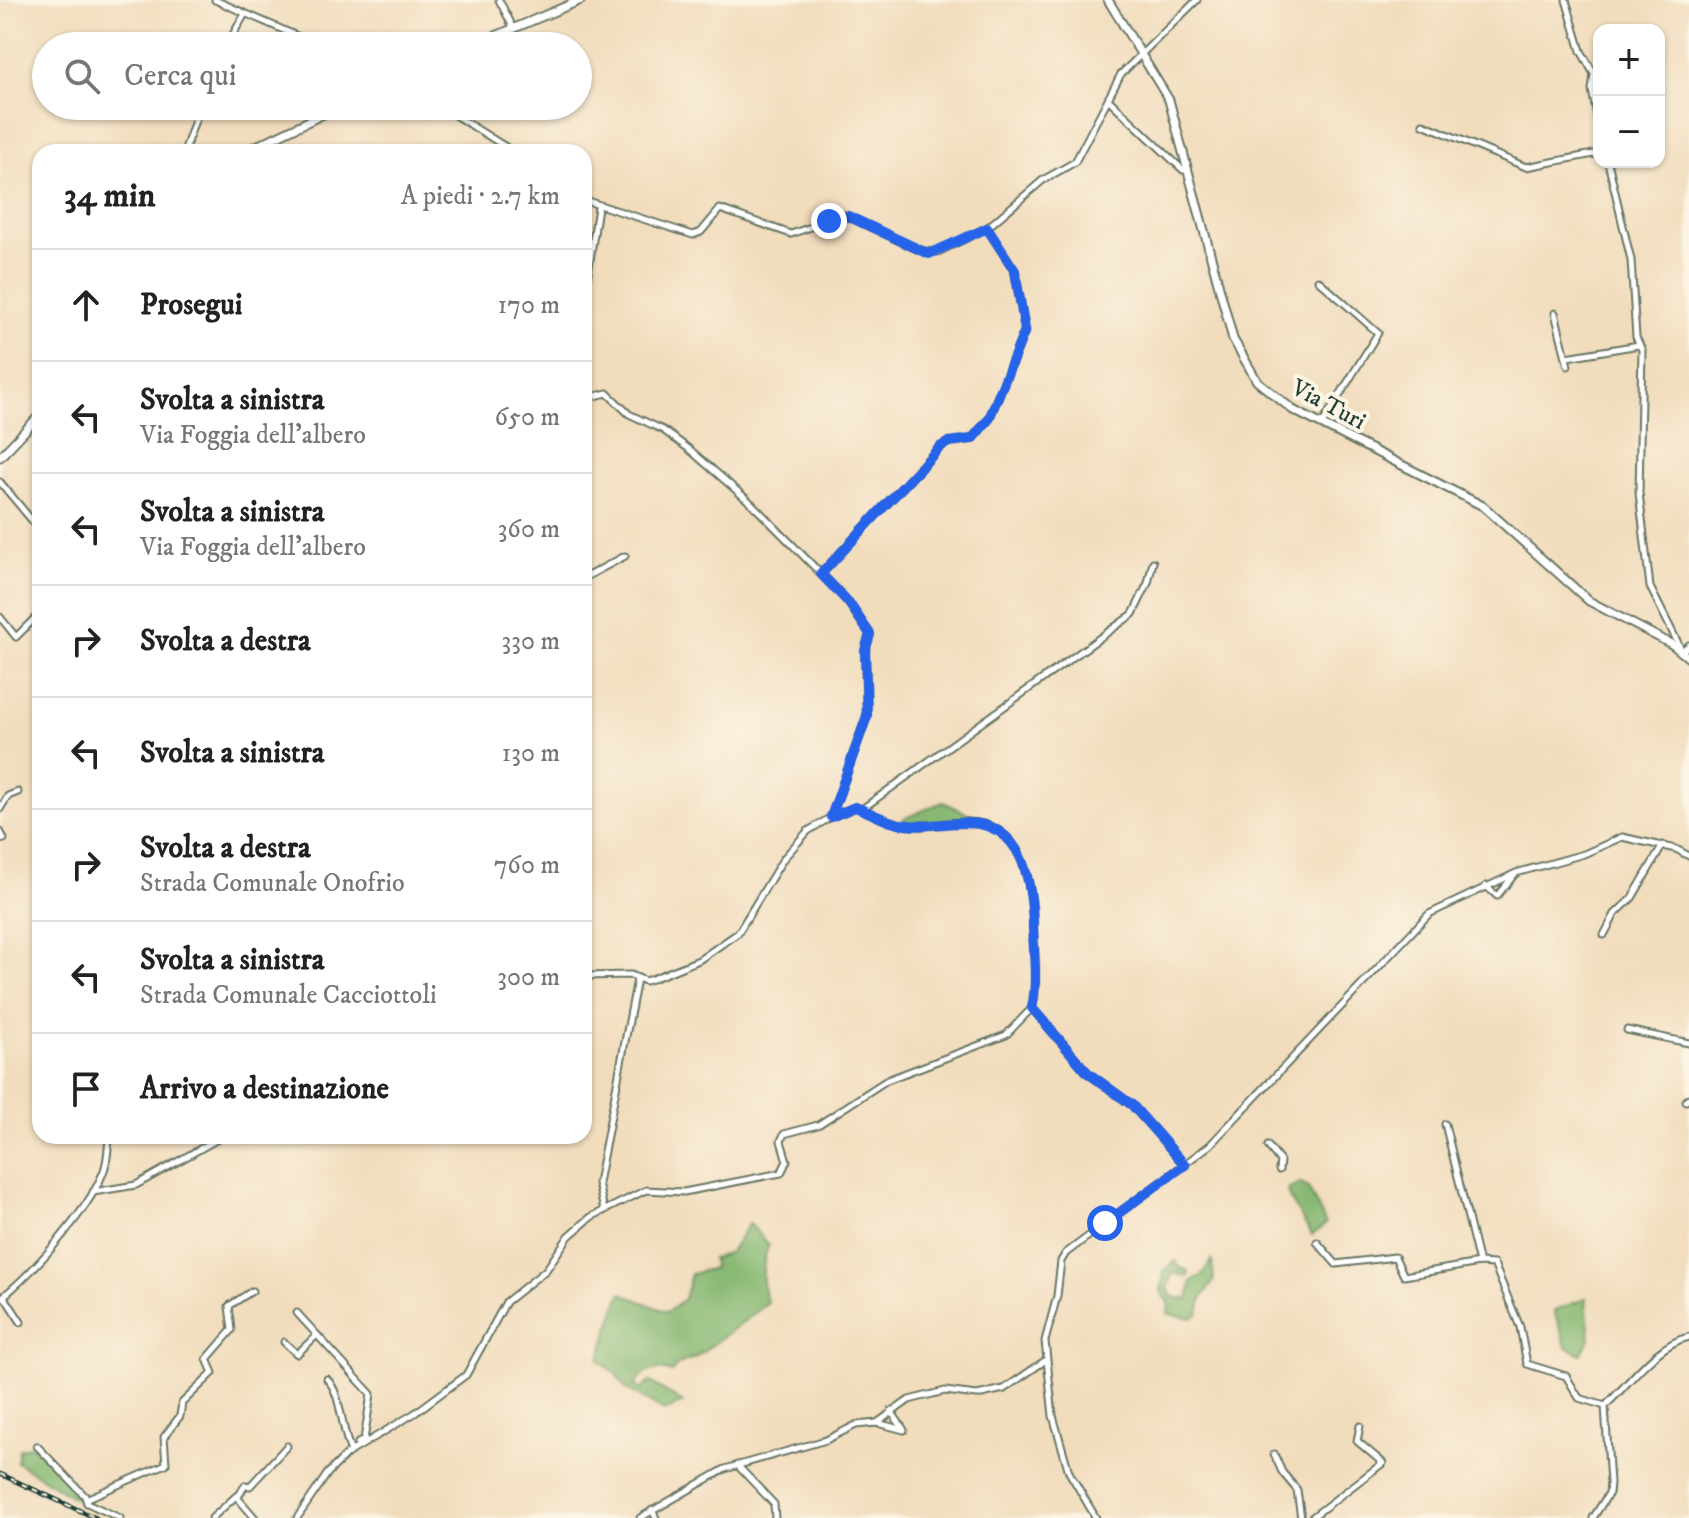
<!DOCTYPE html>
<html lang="it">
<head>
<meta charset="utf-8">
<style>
  :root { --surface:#fff; --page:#f2f2f2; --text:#222; --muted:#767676; --line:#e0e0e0 }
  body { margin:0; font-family:"IM FELL DW Pica",serif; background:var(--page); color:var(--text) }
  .controls { position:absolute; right:24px; top:24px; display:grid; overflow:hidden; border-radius:16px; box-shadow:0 2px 6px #0004 }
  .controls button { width:72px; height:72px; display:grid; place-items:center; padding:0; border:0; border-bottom:2px solid var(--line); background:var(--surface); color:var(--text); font:40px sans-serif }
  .stop { position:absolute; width:24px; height:24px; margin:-18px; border:6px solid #2563eb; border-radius:50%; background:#fff }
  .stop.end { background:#2563eb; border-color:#fff; box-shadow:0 2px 8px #0008 }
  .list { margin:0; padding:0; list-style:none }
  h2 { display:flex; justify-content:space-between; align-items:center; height:104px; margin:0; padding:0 32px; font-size:34px }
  h2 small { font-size:26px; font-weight:400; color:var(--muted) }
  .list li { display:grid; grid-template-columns:52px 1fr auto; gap:24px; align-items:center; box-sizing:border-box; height:112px; padding:0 32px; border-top:2px solid var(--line) }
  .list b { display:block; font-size:30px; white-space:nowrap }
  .list p { margin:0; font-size:26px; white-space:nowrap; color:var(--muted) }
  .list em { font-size:26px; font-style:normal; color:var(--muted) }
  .icon { flex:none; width:44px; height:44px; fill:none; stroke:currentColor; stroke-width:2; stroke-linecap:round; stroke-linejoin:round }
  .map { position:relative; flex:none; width:1689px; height:1518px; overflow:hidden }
  .search { position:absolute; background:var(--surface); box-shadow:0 2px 6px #0004; left:32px; top:32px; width:560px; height:88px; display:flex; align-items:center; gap:20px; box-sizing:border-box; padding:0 28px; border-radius:44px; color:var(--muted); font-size:30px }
  .panel { position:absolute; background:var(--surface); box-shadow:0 2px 6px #0004; left:32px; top:144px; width:560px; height:1000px; border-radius:24px }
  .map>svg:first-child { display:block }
  .forest { fill:#87b872; stroke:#537a53; stroke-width:2 }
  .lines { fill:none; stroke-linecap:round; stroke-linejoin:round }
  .minor-casing { stroke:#687564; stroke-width:9 }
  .major-casing { stroke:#687564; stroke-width:11 }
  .minor { stroke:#fff; stroke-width:5 }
  .major { stroke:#fff; stroke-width:7 }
  .rail-casing { stroke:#1f3d34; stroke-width:5 }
  .rail { stroke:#fcf5e5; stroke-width:2; stroke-dasharray:6; stroke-linecap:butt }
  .route { stroke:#2563eb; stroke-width:10 }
  .labels { text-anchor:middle; stroke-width:8; stroke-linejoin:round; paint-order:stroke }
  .street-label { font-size:24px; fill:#1f3d34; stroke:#fcf5e5 }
</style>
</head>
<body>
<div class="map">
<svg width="1689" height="1518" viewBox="0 0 1689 1518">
  <rect width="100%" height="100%" fill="#fcf5e5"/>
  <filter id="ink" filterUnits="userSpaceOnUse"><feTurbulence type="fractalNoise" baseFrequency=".0125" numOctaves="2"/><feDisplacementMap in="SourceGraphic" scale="16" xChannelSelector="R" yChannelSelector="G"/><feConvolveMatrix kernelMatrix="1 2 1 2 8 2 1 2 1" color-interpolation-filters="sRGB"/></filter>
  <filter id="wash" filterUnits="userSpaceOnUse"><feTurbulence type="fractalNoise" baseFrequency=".006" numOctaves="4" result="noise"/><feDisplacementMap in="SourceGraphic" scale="32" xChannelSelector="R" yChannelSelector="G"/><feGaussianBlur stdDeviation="1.8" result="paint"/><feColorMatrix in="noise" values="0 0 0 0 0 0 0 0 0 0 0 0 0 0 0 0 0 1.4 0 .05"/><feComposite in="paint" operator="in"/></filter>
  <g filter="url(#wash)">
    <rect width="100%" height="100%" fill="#f1dcbc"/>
    <!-- forest -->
    <g class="forest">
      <polygon points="943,802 980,819 977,823 900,824 905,818"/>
      <polygon points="1300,1183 1308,1188 1326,1224 1312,1235 1289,1197 1287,1190"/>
      <path d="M749 1223 769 1245C762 1259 760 1288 768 1303L696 1357 678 1364 672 1372C657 1366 644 1371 635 1385L641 1390 649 1382 652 1383 683 1403 664 1411 625 1388 616 1374 599 1360 621 1293 667 1312 684 1299 691 1274 714 1268 712 1259 729 1253Z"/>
      <polygon points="1212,1260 1214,1281 1202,1298 1199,1313 1192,1318 1168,1314 1169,1302 1161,1292 1164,1271 1176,1261 1179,1267 1189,1271 1188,1276 1173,1273 1168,1287 1171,1296 1188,1300 1192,1281 1202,1275"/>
      <polygon points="1586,1298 1590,1339 1581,1354 1566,1346 1554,1311"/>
      <polygon points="33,1445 83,1497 84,1504 17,1462 19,1449"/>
    </g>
  </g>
  <g filter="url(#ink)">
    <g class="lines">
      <!-- minor casing -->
      <g class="minor-casing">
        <g id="minor">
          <polyline points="215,0 320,46"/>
          <polyline points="499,0 514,29"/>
          <polyline points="1566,0 1581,51 1594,74 1592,90 1599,126"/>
          <polyline points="226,46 245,14"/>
          <polyline points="1109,100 1183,170 1188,170"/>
          <polyline points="440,106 514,152"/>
          <polyline points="1423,124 1526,167 1599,153"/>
          <polyline points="184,152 200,106"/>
          <polyline points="1608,162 1631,260 1636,337 1642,350 1639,493 1650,587 1682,651 1689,645"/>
          <polyline points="584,200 693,235 701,232 720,209 791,234 845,215 921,251 938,252 987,228 1043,180 1075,162 1121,74 1197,0"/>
          <polyline points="1318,280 1378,333 1322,424"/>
          <polyline points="584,300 598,207"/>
          <polyline points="1555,313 1568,366"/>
          <polyline points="1567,357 1639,345"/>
          <polyline points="584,399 607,393 629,414 663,430 689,449 751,503 844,597 870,634 865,651 867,716 831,817 808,831 783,859 738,933 699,960 652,979 645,981 631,975 584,976"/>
          <polyline points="0,482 40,530"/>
          <polyline points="821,574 940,447 949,442 972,439 989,419 1025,330 1015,271 987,228"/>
          <polyline points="584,578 625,556"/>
          <polyline points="0,617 16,637 40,613"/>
          <polyline points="0,809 8,796 18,792"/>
          <polyline points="862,809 1133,614 1148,583 1153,562"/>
          <path d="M833 816 855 807C872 812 885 823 906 825 926 828 946 822 967 822 1023 823 1031 880 1033 923 1034 948 1038 985 1032 1008L1088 1073 1132 1105 1185 1165"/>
          <polyline points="0,831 4,839 0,840"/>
          <polyline points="1486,886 1497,896 1515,874"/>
          <polyline points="1604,935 1615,914 1632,898 1663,845"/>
          <polyline points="1627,1030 1689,1043"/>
          <polyline points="1686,1101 1689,1098"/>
          <polyline points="1445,1124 1479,1263"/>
          <polyline points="1268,1146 1280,1161 1279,1170"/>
          <polyline points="93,1192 136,1185 223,1136"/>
          <polyline points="604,1210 598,1183 637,979"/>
          <polyline points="1317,1242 1336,1264 1395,1257 1404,1276 1479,1263 1494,1264 1520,1327 1527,1364 1566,1376 1579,1398 1605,1406"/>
          <polyline points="4,1296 21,1322"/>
          <path d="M0 1299C32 1274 88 1211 103 1173 108 1162 108 1148 109 1136"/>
          <polyline points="297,1313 371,1394 364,1440 358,1443"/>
          <polyline points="284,1342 297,1354 317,1335"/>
          <path d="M327 1379C341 1393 341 1427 350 1449"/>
          <polyline points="877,1423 909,1400 945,1391 977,1395 1004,1389 1046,1360"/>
          <polyline points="37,1446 85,1496 87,1503 120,1518"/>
          <polyline points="1274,1454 1282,1472 1297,1490 1301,1518"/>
          <polyline points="737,1465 774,1504 775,1518"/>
          <polyline points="238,1497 245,1485 250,1486 287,1446"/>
          <polyline points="86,1499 166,1464 164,1437 180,1416 182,1403 213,1373 207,1359 232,1330 229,1306 252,1291"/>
          <polyline points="652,1510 656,1518"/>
          <polyline points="212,1518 236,1496 255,1518"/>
          <polyline points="297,1518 328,1473 347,1454 415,1413 466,1375 506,1302 546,1270 569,1236 591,1217 646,1190 684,1192 781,1173 787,1161 781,1141 784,1134 818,1125 887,1080 1006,1035 1032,1008"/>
          <polyline points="640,1518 725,1469 826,1440 856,1425 877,1423 904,1430 891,1411"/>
          <polyline points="1096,1518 1069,1472 1053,1416 1045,1341 1057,1296 1061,1261 1066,1253 1210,1145 1429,914 1516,873 1584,854 1622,837 1676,849 1689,856"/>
          <polyline points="1311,1518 1383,1463 1357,1441 1360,1426"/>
          <path d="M1593 1518 1609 1493 1610 1483 1605 1406C1629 1384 1656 1344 1689 1337"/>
        </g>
      </g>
      <!-- major casing -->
      <g class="major-casing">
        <g id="major">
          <polyline points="1108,0 1169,100 1233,339 1257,381 1293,410 1483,506 1589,601 1673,645 1689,658"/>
          <polyline points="472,46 581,0"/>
          <polyline points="244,152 340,106"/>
          <polyline points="0,457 40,415"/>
        </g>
      </g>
      <!-- minor -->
      <use href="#minor" class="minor"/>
      <!-- major -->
      <use href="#major" class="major"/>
      <!-- rail casing -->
      <g class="rail-casing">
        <polyline id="rail" points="0,1474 96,1518"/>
      </g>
      <!-- rail -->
      <use href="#rail" class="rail"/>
    </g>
  </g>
  <g class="lines" filter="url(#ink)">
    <!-- route -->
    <path class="route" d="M829 221 848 216 929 254 987 228 1015 271 1025 330 989 419 972 439 949 442 940 447 821 574 849 603 870 634 865 651 867 716 831 817 855 807C872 812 885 823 906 825 926 828 946 822 967 823 1023 823 1031 880 1033 923 1033 950 1038 982 1032 1008L1088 1073 1132 1105 1185 1165 1105 1223"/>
  </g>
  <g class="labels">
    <!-- street labels -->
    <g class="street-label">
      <text transform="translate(1329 404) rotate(28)" y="8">Via Turi</text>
    </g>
  </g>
</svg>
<div class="controls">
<button>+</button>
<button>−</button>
</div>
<div class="stop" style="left:1105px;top:1223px"></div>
<div class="stop end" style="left:829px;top:221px"></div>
<div class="search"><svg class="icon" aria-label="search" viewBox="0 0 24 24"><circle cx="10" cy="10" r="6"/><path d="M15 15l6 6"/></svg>Cerca qui</div>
<section class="panel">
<h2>34 min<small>A piedi · 2.7 km</small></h2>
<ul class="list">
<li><svg class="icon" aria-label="ahead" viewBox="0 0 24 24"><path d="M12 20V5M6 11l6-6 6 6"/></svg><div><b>Prosegui</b></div><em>170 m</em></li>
<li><svg class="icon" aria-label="left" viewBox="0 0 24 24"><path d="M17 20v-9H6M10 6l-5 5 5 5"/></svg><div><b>Svolta a sinistra</b><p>Via Foggia dell'albero</p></div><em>650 m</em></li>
<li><svg class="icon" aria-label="left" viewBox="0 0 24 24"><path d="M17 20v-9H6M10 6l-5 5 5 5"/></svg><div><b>Svolta a sinistra</b><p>Via Foggia dell'albero</p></div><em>360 m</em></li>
<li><svg class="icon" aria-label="right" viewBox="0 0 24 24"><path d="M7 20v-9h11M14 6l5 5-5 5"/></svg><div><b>Svolta a destra</b></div><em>330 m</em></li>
<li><svg class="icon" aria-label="left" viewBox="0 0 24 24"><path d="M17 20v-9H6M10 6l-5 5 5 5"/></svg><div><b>Svolta a sinistra</b></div><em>130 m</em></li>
<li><svg class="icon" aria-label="right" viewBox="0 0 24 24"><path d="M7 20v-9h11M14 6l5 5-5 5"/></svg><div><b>Svolta a destra</b><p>Strada Comunale Onofrio</p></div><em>760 m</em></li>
<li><svg class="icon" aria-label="left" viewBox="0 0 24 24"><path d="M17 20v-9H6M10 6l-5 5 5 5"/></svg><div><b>Svolta a sinistra</b><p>Strada Comunale Cacciottoli</p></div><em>300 m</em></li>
<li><svg class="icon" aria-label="arrive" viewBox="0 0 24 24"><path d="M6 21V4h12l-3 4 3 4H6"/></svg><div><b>Arrivo a destinazione</b></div></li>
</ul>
</section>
</div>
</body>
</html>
